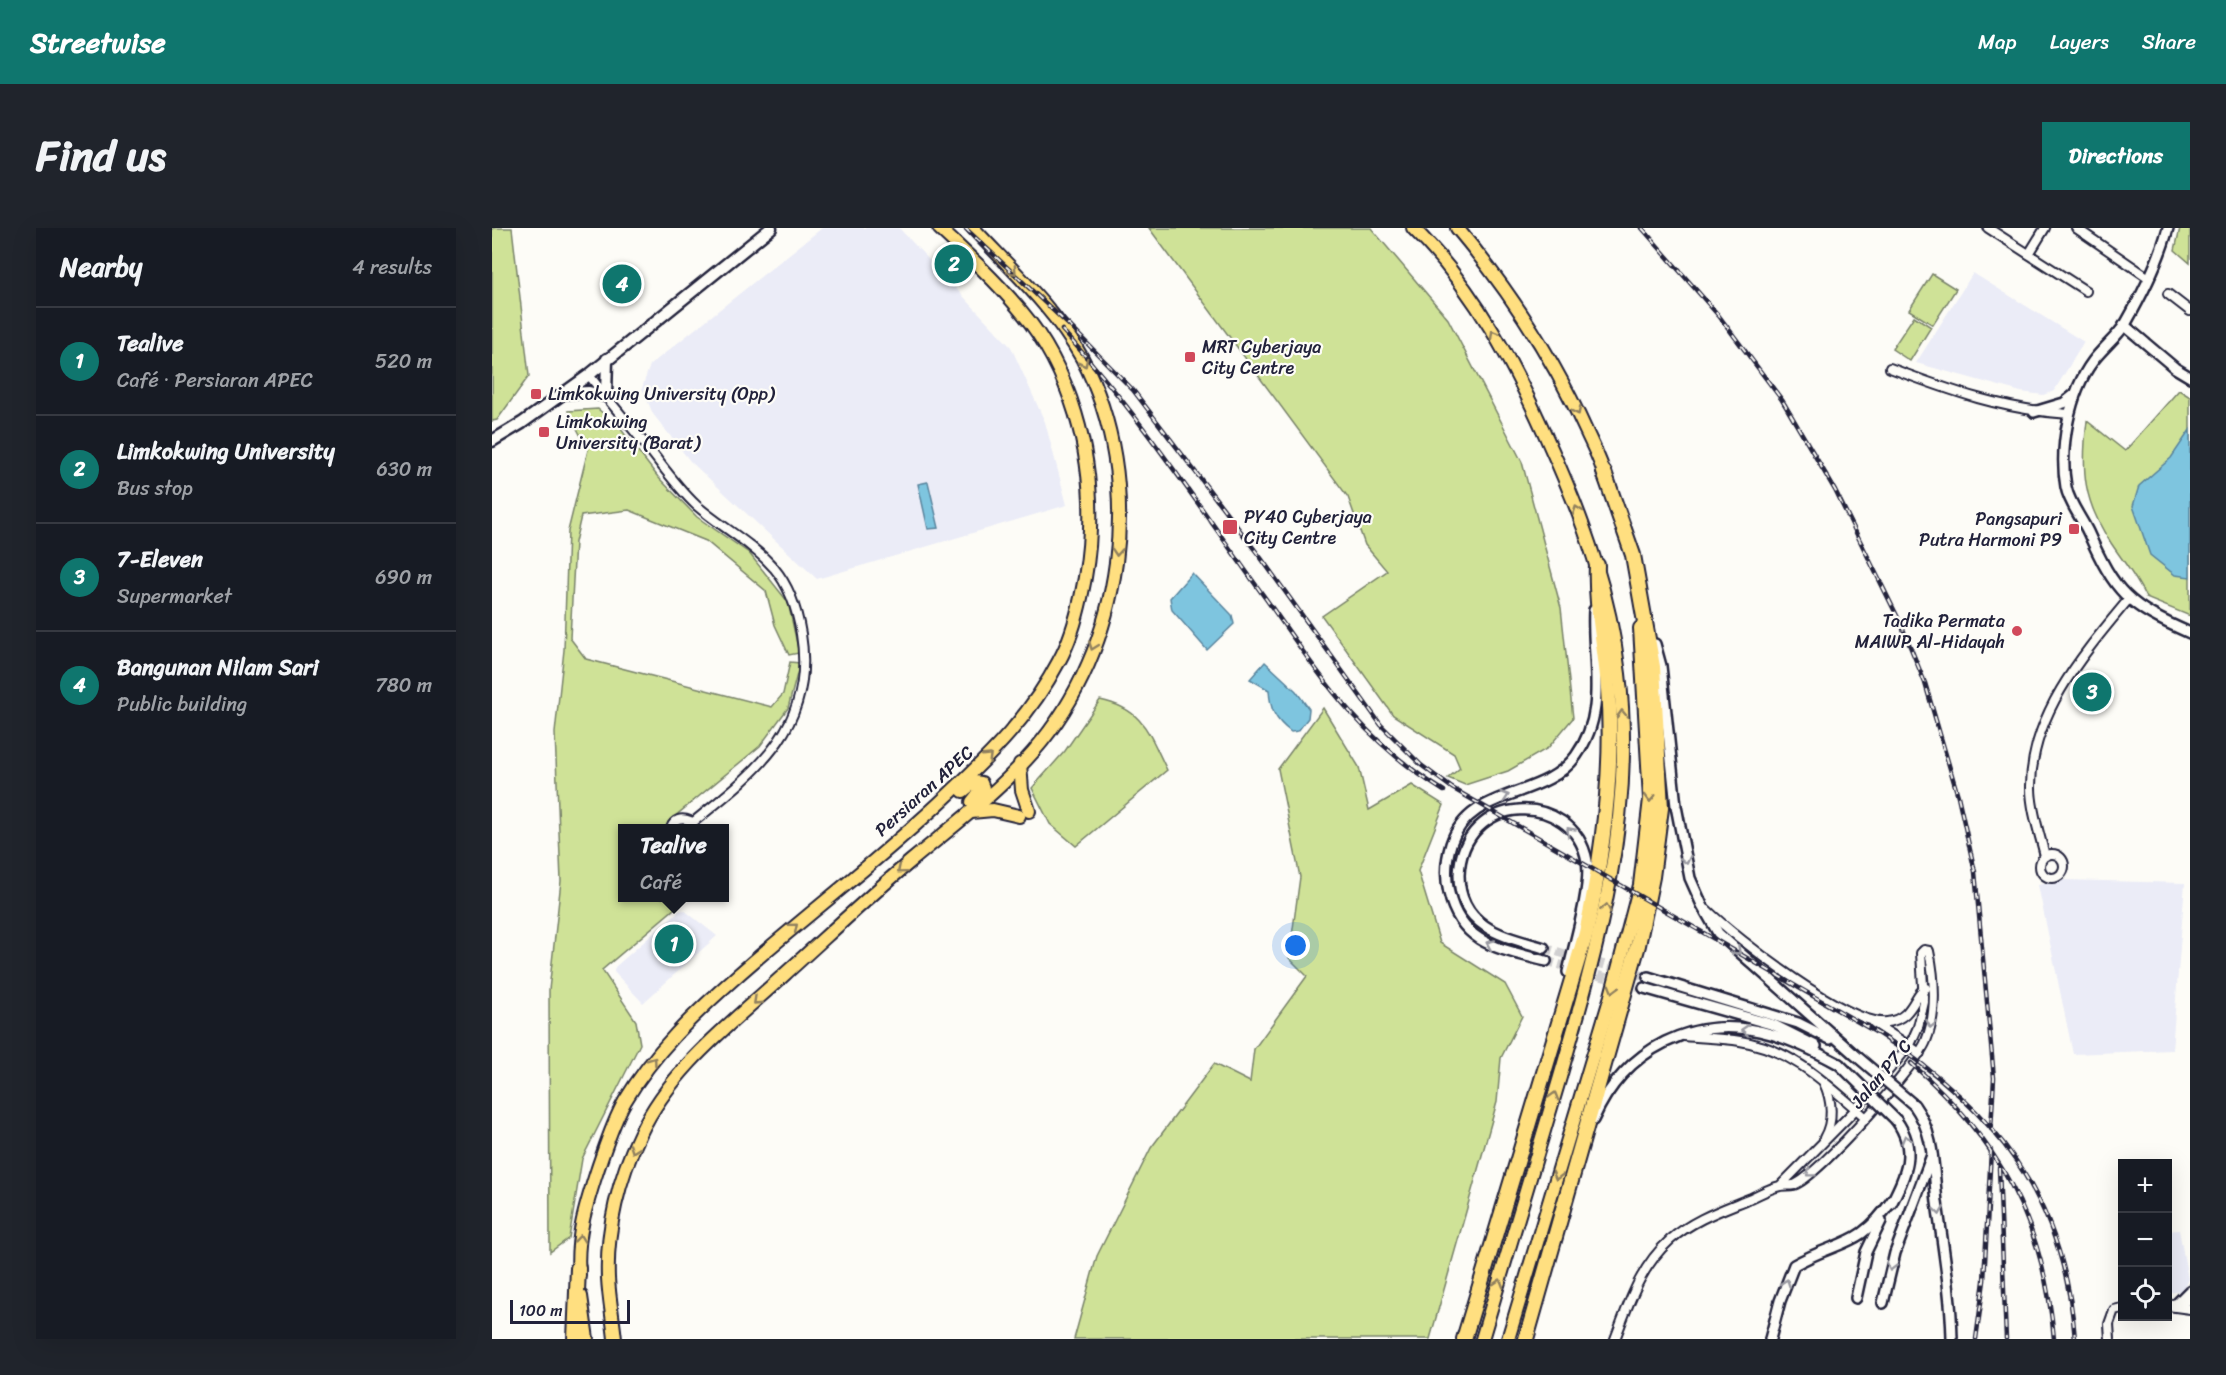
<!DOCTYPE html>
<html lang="en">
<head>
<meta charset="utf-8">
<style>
  :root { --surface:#171b24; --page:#20242c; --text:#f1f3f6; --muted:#9ea1a6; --line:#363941; --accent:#0f766e }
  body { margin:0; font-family:Sriracha,sans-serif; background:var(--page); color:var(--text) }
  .controls { position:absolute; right:18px; bottom:18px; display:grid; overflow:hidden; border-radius:0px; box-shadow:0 6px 24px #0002 }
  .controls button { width:54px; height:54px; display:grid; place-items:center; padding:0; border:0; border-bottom:2px solid var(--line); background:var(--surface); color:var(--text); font:30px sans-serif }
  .scale { position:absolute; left:18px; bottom:15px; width:120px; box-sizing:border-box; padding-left:6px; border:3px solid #22223b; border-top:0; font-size:16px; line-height:21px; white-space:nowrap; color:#22223b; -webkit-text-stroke:4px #fdfcf7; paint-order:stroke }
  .you { position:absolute; left:804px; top:718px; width:21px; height:21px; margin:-15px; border:4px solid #fff; border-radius:50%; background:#1a73e8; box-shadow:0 0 0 9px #1a73e833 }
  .badge { display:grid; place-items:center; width:39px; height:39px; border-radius:50%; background:var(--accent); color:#fff; font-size:20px; font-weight:700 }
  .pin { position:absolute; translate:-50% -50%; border:3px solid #fff; box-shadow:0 2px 6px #0006 }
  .popup { position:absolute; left:126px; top:596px; width:111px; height:78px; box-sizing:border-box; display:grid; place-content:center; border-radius:0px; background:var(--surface); filter:drop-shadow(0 2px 4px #0005); font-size:20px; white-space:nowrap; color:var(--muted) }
  .popup b { font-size:22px; color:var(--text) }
  .popup::after { content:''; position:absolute; left:50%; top:100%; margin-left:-12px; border:12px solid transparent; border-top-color:var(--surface) }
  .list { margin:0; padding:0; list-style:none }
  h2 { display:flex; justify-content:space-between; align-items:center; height:78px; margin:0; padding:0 24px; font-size:26px }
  h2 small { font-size:20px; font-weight:400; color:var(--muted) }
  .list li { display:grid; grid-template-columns:39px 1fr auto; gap:18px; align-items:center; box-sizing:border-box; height:108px; padding:0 24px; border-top:2px solid var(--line) }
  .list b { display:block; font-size:22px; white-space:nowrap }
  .list p { margin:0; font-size:20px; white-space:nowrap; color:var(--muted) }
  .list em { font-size:20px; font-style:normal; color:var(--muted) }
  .icon { flex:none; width:33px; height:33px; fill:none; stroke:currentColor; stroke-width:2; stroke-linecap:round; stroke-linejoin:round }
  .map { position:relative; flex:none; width:1698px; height:1111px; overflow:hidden; border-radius:0px }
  header { display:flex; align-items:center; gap:36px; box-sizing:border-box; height:84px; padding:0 30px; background:var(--accent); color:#fff }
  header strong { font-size:28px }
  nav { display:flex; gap:33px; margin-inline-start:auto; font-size:21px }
  .intro { display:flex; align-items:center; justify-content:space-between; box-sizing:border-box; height:144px; padding:0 36px }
  h1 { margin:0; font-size:42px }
  .button { padding:15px 27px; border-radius:0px; background:var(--accent); color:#fff; font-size:21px; font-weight:700 }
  main { display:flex; gap:36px; padding:0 36px }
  aside { flex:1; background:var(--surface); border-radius:0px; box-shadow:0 6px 24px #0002 }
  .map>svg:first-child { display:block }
  .built { fill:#ebecf7 }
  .green { fill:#cfe297; stroke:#788269; stroke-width:1.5 }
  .water { fill:#7ec5df; stroke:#59849d; stroke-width:1.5 }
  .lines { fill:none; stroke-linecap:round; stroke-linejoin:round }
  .tertiary-tunnel { stroke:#d1d0d1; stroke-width:9; stroke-dasharray:9 4.5; stroke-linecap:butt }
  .minor-casing { stroke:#22223b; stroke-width:12 }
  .tertiary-casing { stroke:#22223b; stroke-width:14 }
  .secondary-casing { stroke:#22223b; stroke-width:15 }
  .primary-casing { stroke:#22223b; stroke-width:16 }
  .trunk-casing { stroke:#22223b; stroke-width:16 }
  .motorway-casing { stroke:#22223b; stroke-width:18 }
  .minor { stroke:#fdfcf7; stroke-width:8 }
  .tertiary { stroke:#fdfcf7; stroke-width:9 }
  .secondary { stroke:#fdfcf7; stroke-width:10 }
  .primary { stroke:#ffdf80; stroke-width:12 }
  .trunk { stroke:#ffdf80; stroke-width:12 }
  .motorway { stroke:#ffdf80; stroke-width:14 }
  .rail-casing { stroke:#22223b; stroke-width:4.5 }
  .rail { stroke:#fdfcf7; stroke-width:2; stroke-dasharray:7; stroke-linecap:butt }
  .tertiary-bridge-casing { stroke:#22223b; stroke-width:14; stroke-linecap:butt }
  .tertiary-bridge { stroke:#fdfcf7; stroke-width:9 }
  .oneway { stroke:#90805e }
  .oneway2 { stroke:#9a9aa2 }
  .poi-dot { fill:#d1495b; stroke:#fdfcf7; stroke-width:2 }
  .labels { text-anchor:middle; stroke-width:4.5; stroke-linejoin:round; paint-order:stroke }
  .poi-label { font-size:18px; fill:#22223b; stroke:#fdfcf7; text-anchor:start }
  .street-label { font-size:18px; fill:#22223b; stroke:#fdfcf7 }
</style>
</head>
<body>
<header>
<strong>Streetwise</strong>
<nav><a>Map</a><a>Layers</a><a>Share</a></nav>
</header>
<div class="intro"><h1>Find us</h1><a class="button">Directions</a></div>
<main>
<aside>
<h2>Nearby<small>4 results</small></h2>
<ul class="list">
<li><span class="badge">1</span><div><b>Tealive</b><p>Café · Persiaran APEC</p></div><em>520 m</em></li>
<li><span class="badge">2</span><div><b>Limkokwing University</b><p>Bus stop</p></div><em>630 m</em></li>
<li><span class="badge">3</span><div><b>7-Eleven</b><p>Supermarket</p></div><em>690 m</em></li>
<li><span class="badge">4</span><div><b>Bangunan Nilam Sari</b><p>Public building</p></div><em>780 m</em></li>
</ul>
</aside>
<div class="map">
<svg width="1698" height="1111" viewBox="0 0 1698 1111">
  <rect width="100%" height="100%" fill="#fdfcf7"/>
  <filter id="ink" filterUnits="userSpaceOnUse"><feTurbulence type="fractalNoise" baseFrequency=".0167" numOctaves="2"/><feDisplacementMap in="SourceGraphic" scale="12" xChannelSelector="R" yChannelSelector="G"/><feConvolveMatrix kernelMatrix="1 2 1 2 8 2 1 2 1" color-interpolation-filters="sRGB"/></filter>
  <g filter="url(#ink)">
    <!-- built -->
    <g class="built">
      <polygon points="330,0 407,0 519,119 553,194 575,277 325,351 198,233 161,186 150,160 158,137"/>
      <polygon points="1481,45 1592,114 1562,163 1551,167 1529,164 1424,135"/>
      <polygon points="1571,652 1693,655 1680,822 1581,826 1546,657"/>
      <polygon points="192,682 225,708 151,775 122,744 123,739 187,683"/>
      <polygon points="1687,1002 1696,1051 1690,1063 1676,1065 1676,1003"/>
    </g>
    <!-- green -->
    <g class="green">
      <polygon points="0,0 20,0 37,148 5,192 0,193"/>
      <polygon points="657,0 879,0 956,91 1030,234 1069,380 1081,490 1056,520 1016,543 973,557 956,550 968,540 962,526 901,487 830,388 895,343 873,317 856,269"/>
      <polygon points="1688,0 1698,0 1698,35 1683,22"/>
      <polygon points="1440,46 1464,61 1441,97 1417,82"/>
      <polygon points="1422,88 1439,99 1418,133 1400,121"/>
      <path d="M1687 162 1698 169V388L1654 370C1645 350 1631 333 1619 315 1591 273 1589 242 1595 193L1633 223Z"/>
      <polygon points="106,181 128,200 166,249 205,289 257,325 296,374 307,425 297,427 283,397 274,363 214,313 137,282 89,288 83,314 78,410 94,431 280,479 291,466 298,434 308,435 296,480 268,518 176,594 175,600 131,600 131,670 195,670 110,742 144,793 148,816 90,931 77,1010 58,1024 57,762 69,653 63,505 72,422 76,303 96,222 76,183"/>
      <path d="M608 472C652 481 657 506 675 542L584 618 558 596 540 560 573 523Z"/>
      <polygon points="831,480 867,539 877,582 920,557 952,577 926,643 948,715 1013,756 1030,788 1009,830 1005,874 938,1111 582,1111 605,1028 659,920 722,836 758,854 762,821 815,748 797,730 808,649 786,541"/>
    </g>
    <!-- water -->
    <g class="water">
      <polygon points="1698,202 1698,349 1683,347 1658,327 1641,278 1647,258 1679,230"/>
      <polygon points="436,254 447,300 436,301 426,256"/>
      <polygon points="700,345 740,387 742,396 715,422 680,382 678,370"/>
      <path d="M773 434 804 463 817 481 816 490 806 503 799 504C783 492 778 481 777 462L758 451Z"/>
    </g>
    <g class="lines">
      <!-- tertiary-tunnel -->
      <g class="tertiary-tunnel">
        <polyline points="1052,720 1156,749"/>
        <polyline points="1054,733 1152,760"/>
      </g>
      <!-- minor casing -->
      <g class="minor-casing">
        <g id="minor">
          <polyline points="1496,0 1594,63"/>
          <polyline points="1584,0 1657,50"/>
          <polyline points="1537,26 1553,0"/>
          <polyline points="1676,66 1698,83"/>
          <path d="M1398 140C1459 163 1512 182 1577 186"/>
          <path d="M97 147C116 172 137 196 157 221 172 240 186 260 204 277 229 299 259 314 282 340 298 359 305 381 309 406 324 499 265 543 200 595"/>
          <path d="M179 600C182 592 189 589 198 593L202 600"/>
          <circle cx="1560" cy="638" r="12"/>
          <path d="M1553 628C1548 607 1539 582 1539 560 1538 487 1592 425 1636 372"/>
          <path d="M1215 682C1244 710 1356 798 1395 794 1422 791 1422 764 1434 760"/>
          <polyline points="1382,795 1428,825"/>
          <path d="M1192 808C1210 810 1229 810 1248 813 1300 821 1335 856 1373 889"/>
          <path d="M1332 855C1340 872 1342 893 1332 910"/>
          <polyline points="1676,1077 1698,1072"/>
          <polyline points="1676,1078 1698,1081"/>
          <path d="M1123 1111C1137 1075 1148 1039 1178 1012 1202 991 1230 982 1259 970 1268 966 1278 960 1288 958 1292 957 1298 958 1302 957 1326 948 1425 837 1434 813 1445 786 1443 751 1437 723L1432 722 1429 725 1432 774 1426 799 1418 817 1364 881 1288 958"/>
          <polyline points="1618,1111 1617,1096 1622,1082 1630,1080"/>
        </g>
      </g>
      <!-- tertiary casing -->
      <g class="tertiary-casing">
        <g id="tertiary">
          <path d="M1676 0C1667 34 1651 65 1634 95 1625 109 1611 120 1601 133 1577 165 1567 220 1574 259 1577 275 1589 289 1596 304 1623 365 1636 378 1698 405"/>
          <polyline points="1632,97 1683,140 1698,149"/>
          <polyline points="1542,184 1572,175 1582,167"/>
          <polyline points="1163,416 1169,438 1184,578 1198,650 1210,677 1226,705 1362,826"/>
          <path d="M1052 720C1033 714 1009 709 993 698 975 686 967 668 967 647 970 563 1082 562 1095 633 1100 658 1082 717 1076 744"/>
          <path d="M1054 733C1009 721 969 717 957 665 953 649 954 632 959 616 978 558 1051 573 1084 528 1117 482 1099 433 1102 382"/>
          <polyline points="1156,749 1306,795 1338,811"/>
          <polyline points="1152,760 1282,797 1324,818"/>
          <path d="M1422 877C1443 906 1441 940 1445 974 1451 1020 1459 1064 1460 1111"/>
          <path d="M1101 892C1132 821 1203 784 1279 806 1303 813 1325 824 1347 836"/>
          <path d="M1399 976C1414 946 1426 922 1404 892"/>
          <polyline points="1364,1070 1374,1024 1389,993"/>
          <polyline points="1391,1075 1403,1025 1440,927"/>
          <path d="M1278 1111 1288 1073 1302 1037C1348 1011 1367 1021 1401 971"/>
        </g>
      </g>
      <!-- secondary casing -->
      <g class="secondary-casing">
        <g id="secondary">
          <polyline points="74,165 97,164 114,168 115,131"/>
          <polyline points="0,213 30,195 97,147 279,0"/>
          <polyline points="1687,1074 1698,1063"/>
        </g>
      </g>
      <!-- primary casing -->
      <g class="primary-casing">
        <g id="primary">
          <polyline points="528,536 530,562 537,583"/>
          <polyline points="471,563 482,554 489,555 491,560 480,574"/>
          <polyline points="479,584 501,582 527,588"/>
          <path d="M87 1047C83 1010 95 974 106 940 114 917 121 894 133 873 162 824 202 786 245 748 314 687 389 631 456 567 501 525 538 488 567 433 586 399 597 339 598 301 601 225 579 142 529 83 504 53 476 27 447 0"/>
          <polyline points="89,1068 95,1111"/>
          <path d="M123 1111C121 1091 117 1070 116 1050 114 1002 127 949 148 906 179 840 241 794 293 746 335 708 376 669 419 633 461 598 505 565 541 524 632 420 655 254 590 130 563 81 519 41 481 0"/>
        </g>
      </g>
      <!-- trunk casing -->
      <g class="trunk-casing">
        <g id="trunk">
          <path d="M921 0C984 62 1024 140 1059 220 1092 293 1118 366 1127 446 1144 585 1106 718 1068 849 1042 936 1016 1024 990 1111"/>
          <path d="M965 0C1017 62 1062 131 1095 205 1102 220 1110 235 1114 252"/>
          <polyline points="1016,1111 1119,768 1148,657 1158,571 1148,400"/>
        </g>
      </g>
      <!-- motorway casing -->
      <g class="motorway-casing">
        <g id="motorway">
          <polyline points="83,1111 86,1040"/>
          <path d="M972 1111 1094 705C1111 626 1122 541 1116 460 1113 418 1103 378 1105 337"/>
          <polyline points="1034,1111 1146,717 1160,649 1169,580 1161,439 1141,327 1112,244"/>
        </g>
      </g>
      <!-- minor -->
      <use href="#minor" class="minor"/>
      <!-- tertiary -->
      <use href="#tertiary" class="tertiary"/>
      <!-- secondary -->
      <use href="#secondary" class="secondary"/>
      <!-- primary -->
      <use href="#primary" class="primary"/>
      <!-- trunk -->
      <use href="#trunk" class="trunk"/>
      <!-- motorway -->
      <use href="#motorway" class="motorway"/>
      <!-- rail casing -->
      <g class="rail-casing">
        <g id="rail">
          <path d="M473 0 579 99 641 162 769 330 889 497 929 537 960 560 1387 806C1503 881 1572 969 1583 1111"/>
          <polyline points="1150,0 1227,88 1290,172 1343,262 1409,396 1433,455 1466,568 1483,644 1502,850 1499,901"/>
          <path d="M570 102C646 184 708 280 774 371 829 449 868 511 952 563"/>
          <path d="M1419 835C1507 912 1552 994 1562 1111"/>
          <polyline points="1507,940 1514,1111"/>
          <polyline points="1484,1111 1492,1053 1499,922"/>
        </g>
      </g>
      <!-- rail -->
      <use href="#rail" class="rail"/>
      <!-- tertiary-bridge casing -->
      <g class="tertiary-bridge-casing">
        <g id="tertiary-bridge">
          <polyline points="1362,826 1422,877"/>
          <polyline points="1347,836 1404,892"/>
        </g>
      </g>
      <!-- tertiary-bridge -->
      <use href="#tertiary-bridge" class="tertiary-bridge"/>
    </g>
    <!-- one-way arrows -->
    <defs><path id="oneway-chevron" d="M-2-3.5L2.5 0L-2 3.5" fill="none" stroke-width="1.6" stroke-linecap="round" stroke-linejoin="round" transform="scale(1.5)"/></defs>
    <g class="oneway">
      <use href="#oneway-chevron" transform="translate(521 43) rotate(47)"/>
      <use href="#oneway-chevron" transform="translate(1002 106) rotate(-121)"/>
      <use href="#oneway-chevron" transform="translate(592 135) rotate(63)"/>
      <use href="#oneway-chevron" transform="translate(1085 183) rotate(63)"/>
      <use href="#oneway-chevron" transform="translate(1085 282) rotate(-110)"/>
      <use href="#oneway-chevron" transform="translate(625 324) rotate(94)"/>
      <use href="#oneway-chevron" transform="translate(601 418) rotate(110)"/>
      <use href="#oneway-chevron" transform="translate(1130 486) rotate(-92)"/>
      <use href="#oneway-chevron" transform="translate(496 529) rotate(-44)"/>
      <use href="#oneway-chevron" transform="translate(1158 570) rotate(92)"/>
      <use href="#oneway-chevron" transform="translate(409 642) rotate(140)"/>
      <use href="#oneway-chevron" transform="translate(1114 680) rotate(-79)"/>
      <use href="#oneway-chevron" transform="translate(302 699) rotate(-40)"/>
      <use href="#oneway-chevron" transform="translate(1121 761) rotate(106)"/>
      <use href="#oneway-chevron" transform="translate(265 773) rotate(137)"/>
      <use href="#oneway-chevron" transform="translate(161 833) rotate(-54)"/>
      <use href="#oneway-chevron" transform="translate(1062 868) rotate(-74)"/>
      <use href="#oneway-chevron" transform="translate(142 921) rotate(110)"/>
      <use href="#oneway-chevron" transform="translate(1065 948) rotate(106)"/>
      <use href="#oneway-chevron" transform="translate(88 1011) rotate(-84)"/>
      <use href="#oneway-chevron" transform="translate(1007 1055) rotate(-73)"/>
    </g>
    <g class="oneway2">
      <use href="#oneway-chevron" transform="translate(1013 568) rotate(-18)"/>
      <use href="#oneway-chevron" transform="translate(1078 603) rotate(-133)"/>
      <use href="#oneway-chevron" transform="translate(1194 632) rotate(77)"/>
      <use href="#oneway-chevron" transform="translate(998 716) rotate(-157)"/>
      <use href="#oneway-chevron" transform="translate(1245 723) rotate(43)"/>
      <use href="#oneway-chevron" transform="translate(1439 796) rotate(101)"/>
      <use href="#oneway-chevron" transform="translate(1253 802) rotate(-176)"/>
      <use href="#oneway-chevron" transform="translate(1414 911) rotate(-105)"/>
      <use href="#oneway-chevron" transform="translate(1318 945) rotate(143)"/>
      <use href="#oneway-chevron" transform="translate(1447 983) rotate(82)"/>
      <use href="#oneway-chevron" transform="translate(1399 1039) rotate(105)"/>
      <use href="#oneway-chevron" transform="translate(1294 1055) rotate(-71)"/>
    </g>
  </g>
  <!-- markers -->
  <g class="poi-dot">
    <rect x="692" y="123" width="12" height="12" rx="3"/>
    <rect x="38" y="160" width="12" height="12" rx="3"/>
    <rect x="46" y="198" width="12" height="12" rx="3"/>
    <rect x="730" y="291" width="16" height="16" rx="3"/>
    <rect x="1576" y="295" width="12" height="12" rx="3"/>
    <circle cx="1525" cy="403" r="6"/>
  </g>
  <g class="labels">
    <!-- poi labels -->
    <g class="poi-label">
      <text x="710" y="125">MRT Cyberjaya<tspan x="710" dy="21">City Centre</tspan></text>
      <text x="56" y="172">Limkokwing University (Opp)</text>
      <text x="64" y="200">Limkokwing<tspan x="64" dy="21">University (Barat)</tspan></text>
      <text x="752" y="295">PY40 Cyberjaya<tspan x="752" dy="21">City Centre</tspan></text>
      <text x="1570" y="297" text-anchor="end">Pangsapuri<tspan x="1570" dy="21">Putra Harmoni P9</tspan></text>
      <text x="1513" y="399" text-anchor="end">Tadika Permata<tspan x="1513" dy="21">MAIWP Al-Hidayah</tspan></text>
    </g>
    <!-- street labels -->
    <g class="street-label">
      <text transform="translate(432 563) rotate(-42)" y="6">Persiaran APEC</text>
      <text transform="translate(1389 846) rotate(-50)" y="6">Jalan P7 C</text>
    </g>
  </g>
</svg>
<div class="controls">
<button>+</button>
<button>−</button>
<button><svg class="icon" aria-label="locate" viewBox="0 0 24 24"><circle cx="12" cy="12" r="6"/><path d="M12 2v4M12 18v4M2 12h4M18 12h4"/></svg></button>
</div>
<div class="scale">100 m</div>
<div class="you"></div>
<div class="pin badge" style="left:182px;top:716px">1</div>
<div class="popup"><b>Tealive</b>Café</div>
<div class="pin badge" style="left:462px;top:36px">2</div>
<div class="pin badge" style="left:1600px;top:464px">3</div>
<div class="pin badge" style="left:130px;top:56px">4</div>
</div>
</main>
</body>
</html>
